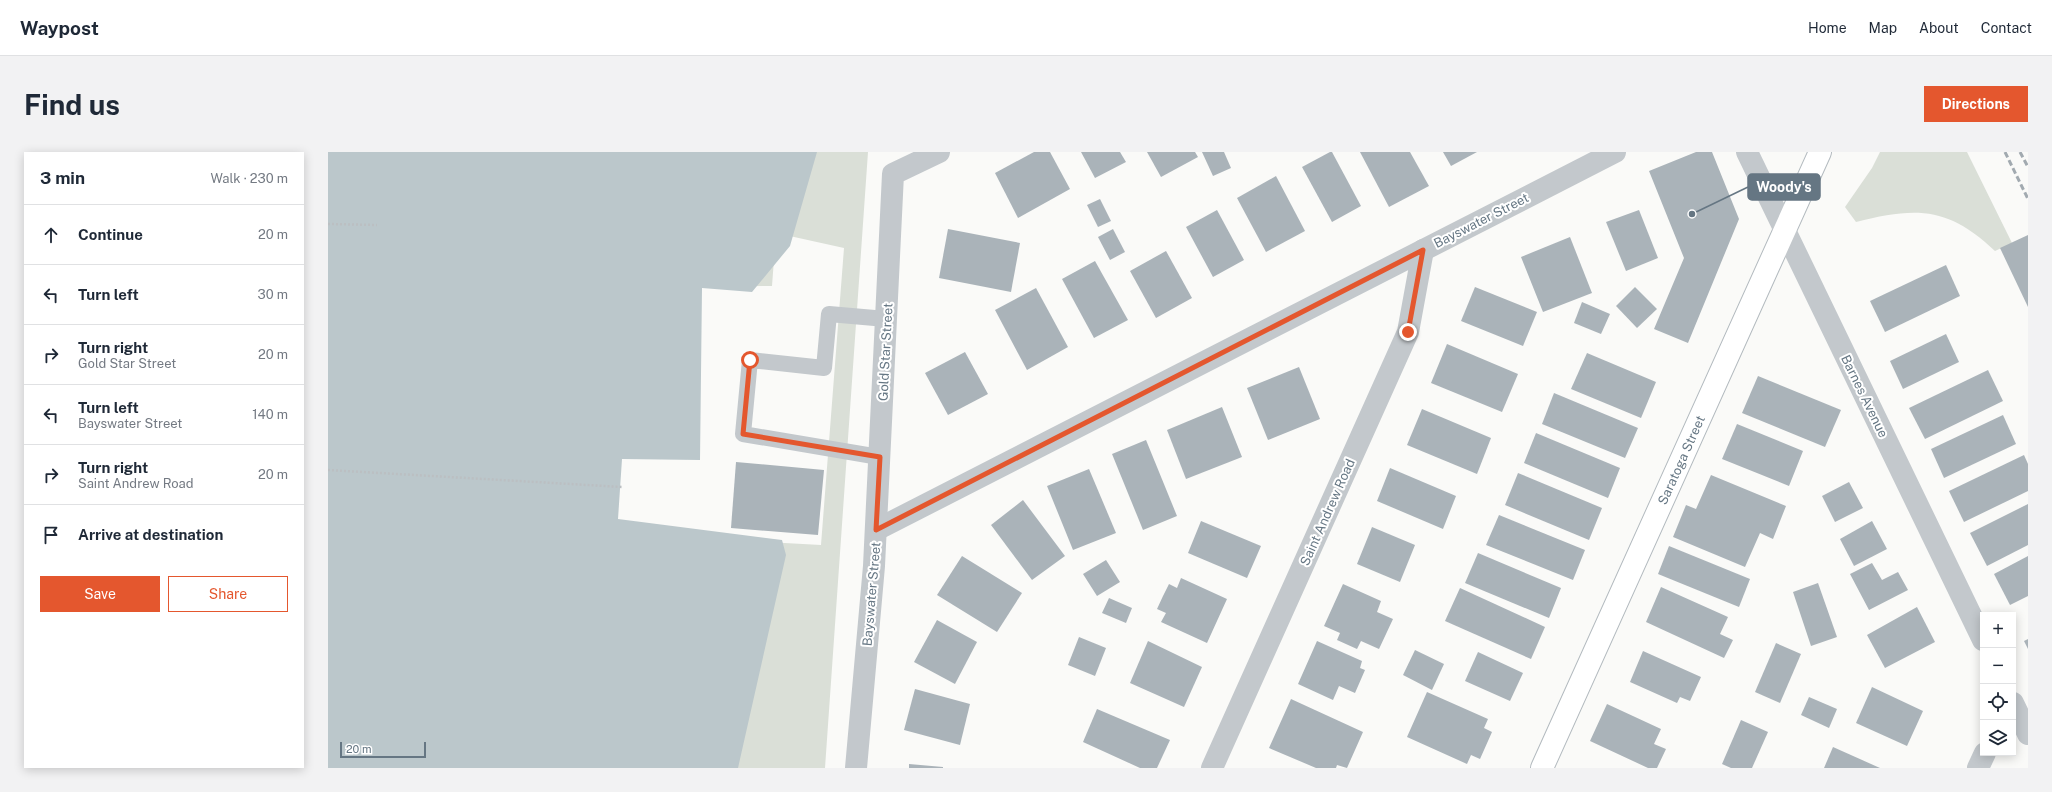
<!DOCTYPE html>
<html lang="en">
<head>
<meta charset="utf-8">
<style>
  :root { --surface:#fff; --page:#f2f2f3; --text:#1f2937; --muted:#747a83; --line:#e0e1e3; --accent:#e4572e }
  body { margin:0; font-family:"Public Sans",sans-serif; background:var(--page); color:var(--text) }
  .controls { position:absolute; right:12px; bottom:12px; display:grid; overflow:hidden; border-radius:0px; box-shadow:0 2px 10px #0003 }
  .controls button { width:36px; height:36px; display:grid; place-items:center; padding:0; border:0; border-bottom:1px solid var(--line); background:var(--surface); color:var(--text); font:20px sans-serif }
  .scale { position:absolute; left:12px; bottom:10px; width:86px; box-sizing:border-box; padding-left:4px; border:2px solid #657683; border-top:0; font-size:11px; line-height:14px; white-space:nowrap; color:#657683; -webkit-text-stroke:3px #fff; paint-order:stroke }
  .stop { position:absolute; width:12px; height:12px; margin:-9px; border:3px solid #e4572e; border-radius:50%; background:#fff }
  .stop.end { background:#e4572e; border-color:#fff; box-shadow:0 1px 4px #0008 }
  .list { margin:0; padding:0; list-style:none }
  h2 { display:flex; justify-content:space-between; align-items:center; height:52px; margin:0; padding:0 16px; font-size:17px }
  h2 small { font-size:13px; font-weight:400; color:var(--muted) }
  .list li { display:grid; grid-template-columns:26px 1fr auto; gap:12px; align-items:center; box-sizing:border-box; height:60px; padding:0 16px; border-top:1px solid var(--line) }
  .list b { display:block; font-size:15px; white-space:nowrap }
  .list p { margin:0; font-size:13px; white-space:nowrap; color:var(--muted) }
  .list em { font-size:13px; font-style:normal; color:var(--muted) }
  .actions { display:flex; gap:8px; padding:12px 16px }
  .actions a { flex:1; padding:9px 0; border:1px solid var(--accent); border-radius:0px; text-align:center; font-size:14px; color:var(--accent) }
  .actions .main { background:var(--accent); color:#fff }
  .icon { flex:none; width:22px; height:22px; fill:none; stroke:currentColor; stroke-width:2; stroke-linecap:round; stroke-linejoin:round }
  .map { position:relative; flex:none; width:1700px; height:616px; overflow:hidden; border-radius:0px }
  header { display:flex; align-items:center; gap:24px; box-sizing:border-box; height:56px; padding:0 20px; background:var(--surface); border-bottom:1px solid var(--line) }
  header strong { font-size:19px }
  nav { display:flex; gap:22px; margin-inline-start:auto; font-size:14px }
  .intro { display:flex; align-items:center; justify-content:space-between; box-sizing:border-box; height:96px; padding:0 24px }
  h1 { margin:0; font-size:28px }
  .button { padding:10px 18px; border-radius:0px; background:var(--accent); color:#fff; font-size:14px; font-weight:700 }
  main { display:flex; gap:24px; padding:0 24px }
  aside { flex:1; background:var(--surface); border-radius:0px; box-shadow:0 2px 10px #0003 }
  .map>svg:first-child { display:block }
  .green { fill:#dadfd7 }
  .water { fill:#bbc7cb }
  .building { fill:#aab3b9 }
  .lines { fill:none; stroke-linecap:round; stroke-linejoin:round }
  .secondary-casing { stroke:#b3babf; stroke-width:24 }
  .path { stroke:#bbbfc2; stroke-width:2.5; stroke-dasharray:2 2; stroke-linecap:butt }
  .lane { stroke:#c3c8cc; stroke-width:16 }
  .street { stroke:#c3c8cc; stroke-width:22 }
  .secondary { stroke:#fff; stroke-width:22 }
  .rail { stroke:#a2aab0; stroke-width:3; stroke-dasharray:6 3; stroke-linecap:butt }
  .route { stroke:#e4572e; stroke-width:5 }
  .labels { text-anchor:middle; stroke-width:4; stroke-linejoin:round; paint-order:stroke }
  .street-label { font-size:13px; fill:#657683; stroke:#fff }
  .leader { fill:none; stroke:#657683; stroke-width:1.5 }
  .callout-dot { fill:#657683; stroke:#fff; stroke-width:1.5 }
  .callout { fill:#657683; stroke:#657683; stroke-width:1.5 }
  .callout-label { font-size:14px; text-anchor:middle; font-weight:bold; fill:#fff }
</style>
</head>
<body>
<header>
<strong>Waypost</strong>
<nav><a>Home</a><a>Map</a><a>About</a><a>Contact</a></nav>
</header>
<div class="intro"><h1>Find us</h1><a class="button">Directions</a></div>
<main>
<aside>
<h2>3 min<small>Walk · 230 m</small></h2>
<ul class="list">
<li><svg class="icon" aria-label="ahead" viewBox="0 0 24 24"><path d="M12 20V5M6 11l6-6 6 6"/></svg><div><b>Continue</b></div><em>20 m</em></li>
<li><svg class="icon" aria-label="left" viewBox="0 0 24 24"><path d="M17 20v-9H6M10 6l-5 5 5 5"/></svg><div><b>Turn left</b></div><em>30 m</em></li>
<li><svg class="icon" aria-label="right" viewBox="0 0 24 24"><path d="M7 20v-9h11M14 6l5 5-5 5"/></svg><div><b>Turn right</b><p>Gold Star Street</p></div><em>20 m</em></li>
<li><svg class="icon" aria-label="left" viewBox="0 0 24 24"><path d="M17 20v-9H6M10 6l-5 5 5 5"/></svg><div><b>Turn left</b><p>Bayswater Street</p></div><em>140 m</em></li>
<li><svg class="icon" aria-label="right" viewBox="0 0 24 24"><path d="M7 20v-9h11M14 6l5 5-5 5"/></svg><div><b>Turn right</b><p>Saint Andrew Road</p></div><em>20 m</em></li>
<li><svg class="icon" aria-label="arrive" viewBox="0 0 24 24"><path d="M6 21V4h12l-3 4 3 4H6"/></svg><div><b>Arrive at destination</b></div></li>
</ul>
<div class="actions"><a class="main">Save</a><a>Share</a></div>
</aside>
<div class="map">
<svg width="1700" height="616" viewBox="0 0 1700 616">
  <rect width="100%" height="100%" fill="#fafaf8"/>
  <!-- green -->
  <g class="green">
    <polygon points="371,0 540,0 497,616 205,616 370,386 493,393 516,96 448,81 444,134 346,135"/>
    <path d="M1552 0H1639L1684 91 1667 99C1620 54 1587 55 1528 70L1517 55 1544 16Z"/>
  </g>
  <!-- water -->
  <polygon class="water" points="0,0 489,0 462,94 424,140 374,136 372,308 294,307 290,367 454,388 458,403 410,616 0,616"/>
  <!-- building -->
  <g class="building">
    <polygon points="706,0 722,0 742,37 690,66 667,21"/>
    <polygon points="753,0 792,0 798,10 767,26"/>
    <polygon points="819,0 867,0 870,5 833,25"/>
    <polygon points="874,0 896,0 903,16 885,24"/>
    <polygon points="1002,0 1004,0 1033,54 1004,70 974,15"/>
    <polygon points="1032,0 1082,0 1101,34 1061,55"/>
    <polygon points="1115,0 1149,0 1123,14"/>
    <polygon points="1368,0 1384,0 1411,67 1360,191 1326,177 1356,106 1321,19"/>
    <polygon points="948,24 977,79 938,100 909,46"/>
    <polygon points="772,47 783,69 770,75 759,53"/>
    <polygon points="889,58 916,108 885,125 858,75"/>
    <polygon points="1311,58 1330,106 1298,119 1278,70"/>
    <polygon points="620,77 692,91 683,140 611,126"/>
    <polygon points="785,77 797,100 782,108 770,85"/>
    <polygon points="1700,83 1700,155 1672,96"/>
    <polygon points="1242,85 1264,141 1215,160 1193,105"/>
    <polygon points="838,99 864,146 828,166 802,119"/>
    <polygon points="767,109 800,168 766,186 734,127"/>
    <polygon points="1618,113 1632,144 1557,180 1542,149"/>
    <polygon points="1147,135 1209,160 1195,194 1133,169"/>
    <polygon points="1307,135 1329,157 1309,176 1288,154"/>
    <polygon points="708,136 740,195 699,218 667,158"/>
    <polygon points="1254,150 1282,162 1273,182 1246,171"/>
    <polygon points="1618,182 1631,210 1575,237 1562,209"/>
    <polygon points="1119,192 1190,222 1174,260 1103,231"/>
    <polygon points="637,200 660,242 620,263 597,221"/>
    <polygon points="1259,201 1328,230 1313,266 1243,237"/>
    <polygon points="971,215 992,267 940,288 919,236"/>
    <polygon points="1660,218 1675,249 1597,287 1581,256"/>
    <polygon points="1430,224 1513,258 1497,295 1414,261"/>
    <polygon points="1226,241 1310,276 1297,306 1214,272"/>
    <polygon points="894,255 914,305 858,327 839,278"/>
    <polygon points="1094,257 1163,286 1149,322 1079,293"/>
    <polygon points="1675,263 1688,292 1616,326 1603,297"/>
    <polygon points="1409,272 1475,299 1461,334 1394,307"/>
    <polygon points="1208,281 1292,316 1280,346 1196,311"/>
    <polygon points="818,288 849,364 815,378 784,302"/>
    <polygon points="1696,303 1700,312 1700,339 1636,370 1621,339"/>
    <polygon points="408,310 496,318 490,383 403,376"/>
    <polygon points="1062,316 1128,344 1115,377 1049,349"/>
    <polygon points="761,317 788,381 745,398 719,334"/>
    <polygon points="1190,321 1274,356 1261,388 1177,353"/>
    <polygon points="1383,323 1458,354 1445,387 1432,381 1417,415 1345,385 1358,353 1368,357"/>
    <polygon points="1521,330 1535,356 1507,370 1494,344"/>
    <polygon points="695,348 737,404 704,428 663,373"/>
    <polygon points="1700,352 1700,393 1659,414 1642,381"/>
    <polygon points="1171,363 1257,398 1245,428 1158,393"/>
    <polygon points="873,369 933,394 919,426 860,401"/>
    <polygon points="1544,369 1559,397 1526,414 1512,387"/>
    <polygon points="1044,375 1087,393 1072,430 1029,412"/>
    <polygon points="1341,394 1422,427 1411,455 1330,422"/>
    <polygon points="1150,401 1233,436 1221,466 1137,431"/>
    <polygon points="634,404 694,441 669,480 609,443"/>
    <polygon points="1700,404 1700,444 1682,453 1666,422"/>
    <polygon points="778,408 792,430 769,444 755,422"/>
    <polygon points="1544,411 1554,428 1570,420 1580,438 1541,458 1522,422"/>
    <polygon points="853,426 899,447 879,491 833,470 838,461 829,457 835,444 841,432 849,436"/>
    <polygon points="1490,431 1509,485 1483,494 1465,440"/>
    <polygon points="1015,432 1053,449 1049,460 1065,467 1051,497 1033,489 1029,497 1009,488 1012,481 996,474"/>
    <polygon points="1333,435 1400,465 1392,482 1405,488 1396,506 1318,470"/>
    <polygon points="1132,436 1217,475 1203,507 1117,469"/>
    <polygon points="781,446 804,456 798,471 774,461"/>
    <polygon points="1589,455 1607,490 1557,516 1539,483"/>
    <polygon points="609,468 649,490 627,532 586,510"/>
    <polygon points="751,485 778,496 767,524 740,513"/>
    <polygon points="1700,487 1700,497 1696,489"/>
    <polygon points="820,489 874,515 856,555 802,531"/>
    <polygon points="989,489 1034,509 1032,516 1037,518 1027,541 1011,534 1005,548 970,532"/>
    <polygon points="1448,491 1473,502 1452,551 1427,540"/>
    <polygon points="1087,498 1116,512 1104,538 1075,523"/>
    <polygon points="1315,499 1373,525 1362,549 1352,545 1349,551 1302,530"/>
    <polygon points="1150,500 1195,521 1182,549 1137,529"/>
    <polygon points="1544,535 1595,559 1579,594 1528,571"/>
    <polygon points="587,537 642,552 632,593 576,578"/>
    <polygon points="1099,540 1160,567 1156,576 1164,580 1152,607 1143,603 1139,612 1079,585"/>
    <polygon points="1481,545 1509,557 1501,576 1473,563"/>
    <polygon points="963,547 1035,580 1019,616 1009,613 1008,616 988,616 941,596"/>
    <polygon points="1279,552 1333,577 1326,592 1338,597 1329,616 1320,616 1262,589"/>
    <polygon points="769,557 842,588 829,616 812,616 755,590"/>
    <polygon points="1413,568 1440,580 1424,616 1403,616 1394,612"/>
    <polygon points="1505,595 1552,616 1496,616"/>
    <polygon points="581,612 615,615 615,616 581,616"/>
  </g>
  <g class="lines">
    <!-- secondary casing -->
    <g class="secondary-casing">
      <g id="secondary">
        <path id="s1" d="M1214 616 1492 0"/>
      </g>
    </g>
    <!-- path -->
    <g class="path">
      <polyline points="0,72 49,73"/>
      <polyline points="0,318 294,335"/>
    </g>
    <!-- lane -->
    <polyline class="lane" points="551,305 415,282 422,208 496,216 501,162 558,167"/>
    <!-- street -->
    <g class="street">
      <polyline points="1419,0 1655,488"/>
      <polyline points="548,378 1287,0"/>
      <polyline points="1685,551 1700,582"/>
      <polyline points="528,616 546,414 565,22 611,0"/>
      <polyline points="884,616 1080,180 1095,98"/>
      <polyline points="1650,616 1657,601"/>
    </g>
    <!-- secondary -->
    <use href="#secondary" class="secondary"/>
    <!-- rail -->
    <g class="rail">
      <polyline points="1677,0 1700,47"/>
      <polyline points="1692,0 1700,15"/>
    </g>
  </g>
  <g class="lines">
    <!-- route -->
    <polyline class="route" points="422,208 415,282 552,305 548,378 1095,98 1080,180"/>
  </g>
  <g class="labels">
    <!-- street labels -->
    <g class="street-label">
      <text transform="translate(1153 68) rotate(-27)" y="5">Bayswater Street</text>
      <text transform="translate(557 200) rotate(-87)" y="5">Gold Star Street</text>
      <text transform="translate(1537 244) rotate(64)" y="5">Barnes Avenue</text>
      <text dy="5" stroke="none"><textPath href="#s1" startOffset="338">Saratoga Street</textPath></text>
      <text transform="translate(999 360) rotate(-66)" y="5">Saint Andrew Road</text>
      <text transform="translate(543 442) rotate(-85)" y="5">Bayswater Street</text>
    </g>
  </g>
  <!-- callouts -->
  <path class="leader" d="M1364 62L1420 35"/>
  <circle class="callout-dot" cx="1364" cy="62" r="4"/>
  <rect class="callout" x="1420" y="22" width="72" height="26" rx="4"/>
  <g class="callout-label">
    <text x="1456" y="40">Woody's</text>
  </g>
</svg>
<div class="controls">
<button>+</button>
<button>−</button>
<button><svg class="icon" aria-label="locate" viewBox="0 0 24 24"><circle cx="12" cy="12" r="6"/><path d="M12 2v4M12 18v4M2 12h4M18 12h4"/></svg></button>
<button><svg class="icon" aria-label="layers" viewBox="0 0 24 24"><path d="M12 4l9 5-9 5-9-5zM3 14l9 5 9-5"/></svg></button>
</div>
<div class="scale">20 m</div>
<div class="stop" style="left:422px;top:208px"></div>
<div class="stop end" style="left:1080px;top:180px"></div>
</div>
</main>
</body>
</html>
